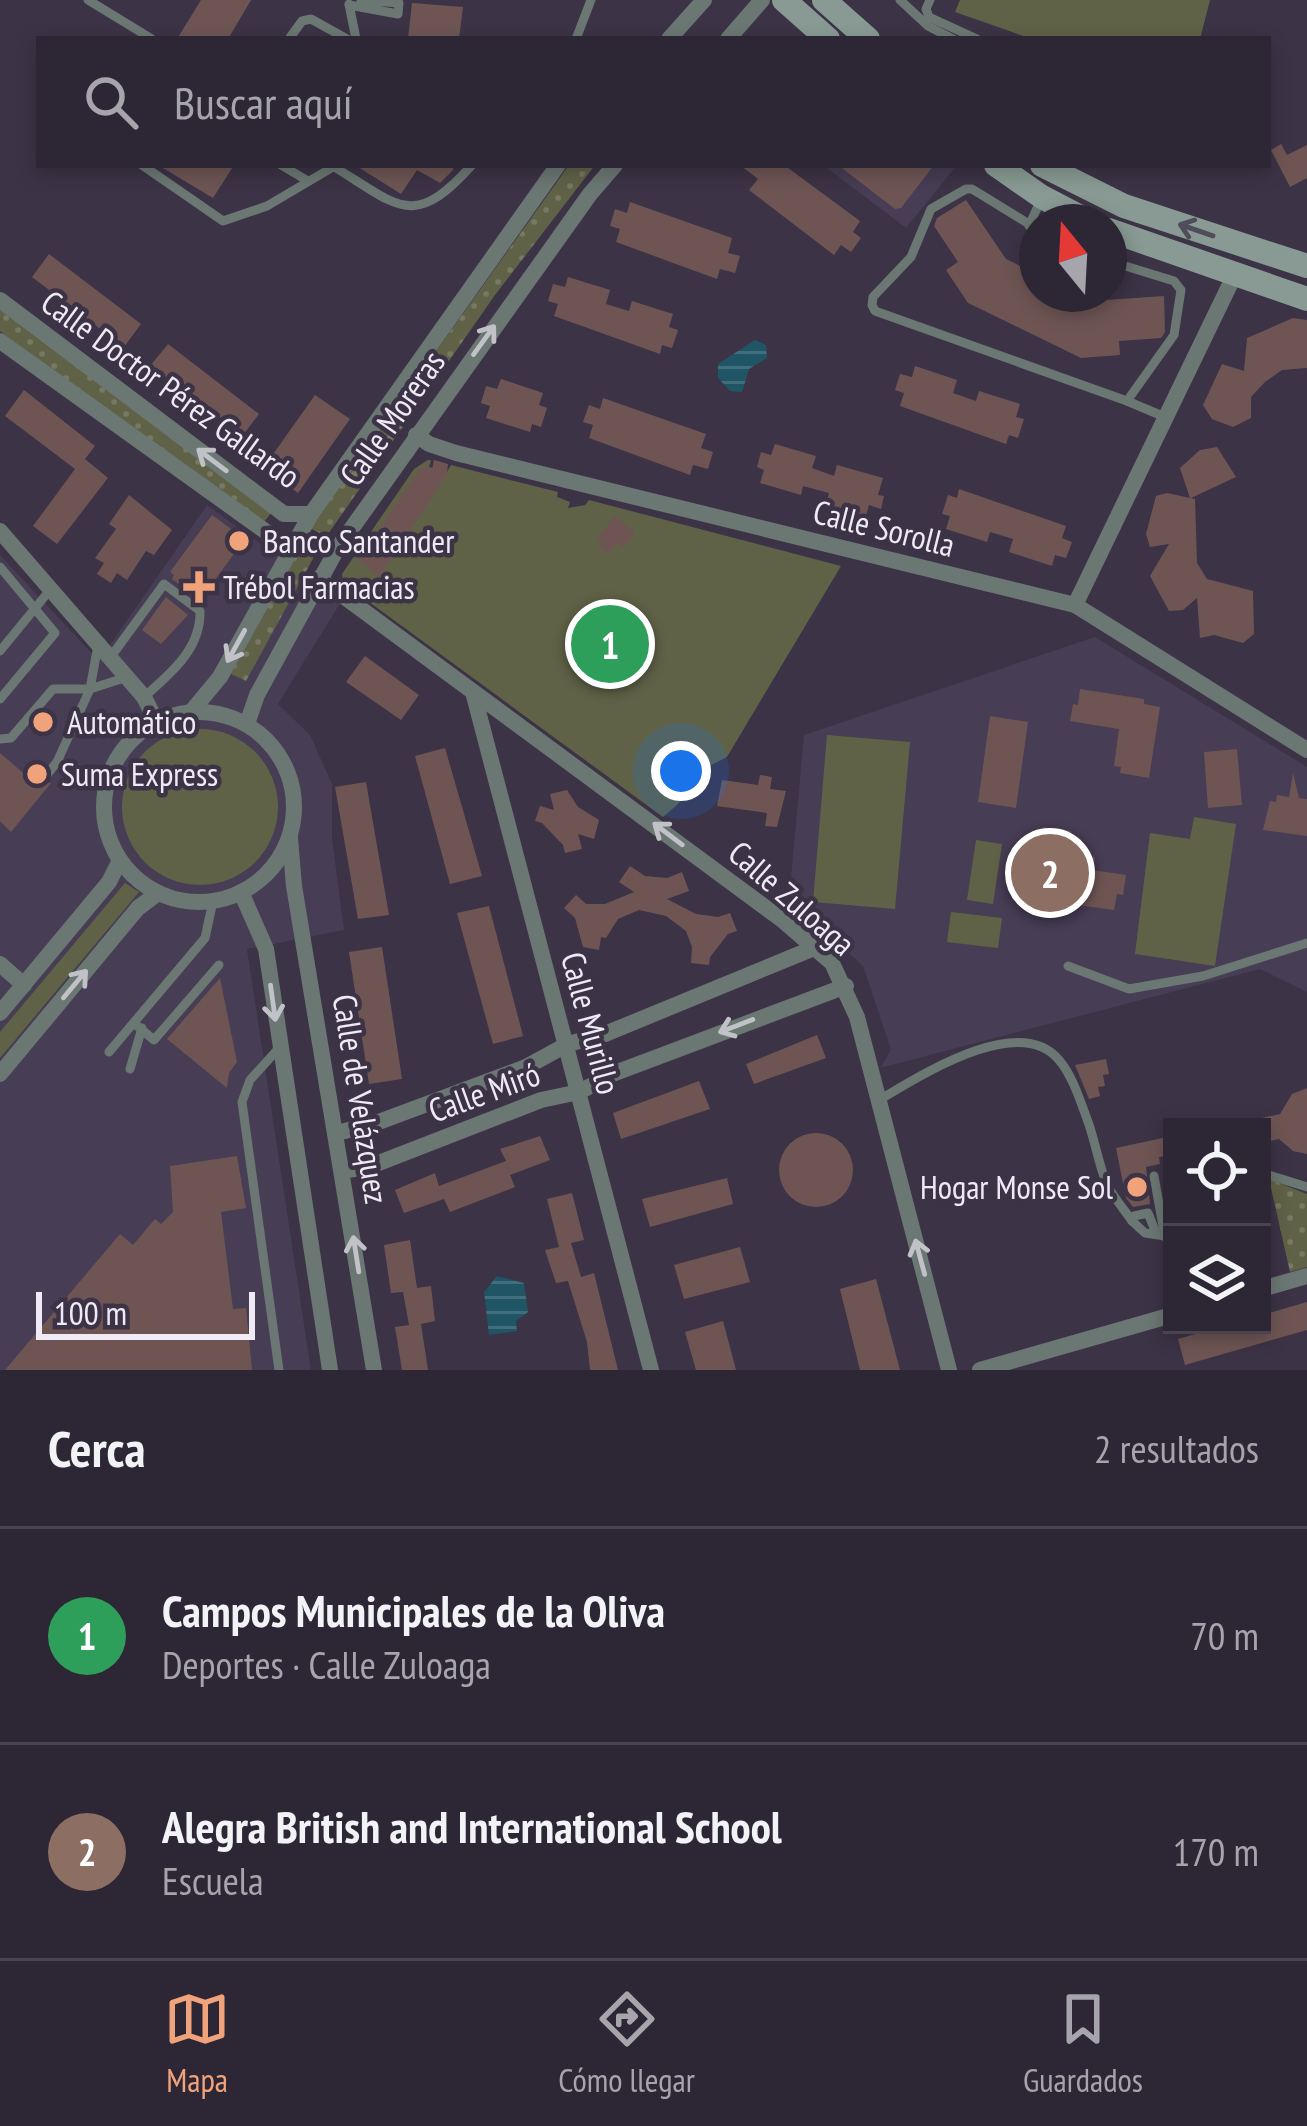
<!DOCTYPE html>
<html lang="es">
<head>
<meta charset="utf-8">
<style>
  :root { --surface:#2d2634; --page:#393240; --text:#f1f3f6; --muted:#a7a5ac; --line:#48434f; --accent:#f0a27a }
  body { margin:0; font-family:"PT Sans Narrow",sans-serif; background:var(--page); color:var(--text) }
  .controls { position:absolute; right:36px; bottom:36px; display:grid; overflow:hidden; border-radius:0px; box-shadow:0 6px 18px #0003 }
  .controls button { width:108px; height:108px; display:grid; place-items:center; padding:0; border:0; border-bottom:3px solid var(--line); background:var(--surface); color:var(--text); font:60px sans-serif }
  .compass { position:absolute; left:1019px; top:204px; width:108px; height:108px; border-radius:50%; background:var(--surface); box-shadow:0 6px 18px #0003; rotate:342deg }
  .scale { position:absolute; left:36px; bottom:30px; width:219px; box-sizing:border-box; padding-left:12px; border:6px solid #efeaf6; border-top:0; font-size:33px; line-height:42px; white-space:nowrap; color:#efeaf6; -webkit-text-stroke:9px #3c3346; paint-order:stroke }
  .you { position:absolute; left:681px; top:771px; width:42px; height:42px; margin:-30px; border:9px solid #fff; border-radius:50%; background:#1a73e8; box-shadow:0 0 0 18px #1a73e833 }
  .badge { display:grid; place-items:center; width:78px; height:78px; border-radius:50%; background:var(--accent); color:#fff; font-size:39px; font-weight:700 }
  .pin { position:absolute; translate:-50% -50%; border:6px solid #fff; box-shadow:0 3px 12px #0006 }
  .list { margin:0; padding:0; list-style:none }
  h2 { display:flex; justify-content:space-between; align-items:center; height:156px; margin:0; padding:0 48px; font-size:51px }
  h2 small { font-size:39px; font-weight:400; color:var(--muted) }
  .list li { display:grid; grid-template-columns:78px 1fr auto; gap:36px; align-items:center; box-sizing:border-box; height:216px; padding:0 48px; border-top:3px solid var(--line) }
  .list b { display:block; font-size:45px; white-space:nowrap }
  .list p { margin:0; font-size:39px; white-space:nowrap; color:var(--muted) }
  .list em { font-size:39px; font-style:normal; color:var(--muted) }
  .icon { flex:none; width:66px; height:66px; fill:none; stroke:currentColor; stroke-width:2; stroke-linecap:round; stroke-linejoin:round }
  .map { position:relative; flex:none; width:1307px; height:1370px; overflow:hidden }
  .search { position:absolute; background:var(--surface); box-shadow:0 6px 18px #0003; left:36px; right:36px; top:36px; height:132px; display:flex; align-items:center; gap:30px; box-sizing:border-box; padding:0 42px; border-radius:0px; color:var(--muted); font-size:45px }
  .sheet { height:588px; background:var(--surface) }
  nav { display:flex; justify-content:space-around; align-items:center; box-sizing:border-box; height:168px; border-top:3px solid var(--line); background:var(--surface); font-size:33px; color:var(--muted) }
  nav a { display:grid; justify-items:center; gap:6px }
  nav .on { color:var(--accent) }
  .map>svg:first-child { display:block }
  .built { fill:#473d54 }
  .grass { fill:url(#grass-dots) }
  .garden { fill:#606247 }
  .water { fill:url(#water-rules) }
  .building { fill:#6e5554 }
  .lines { fill:none; stroke-linecap:round; stroke-linejoin:round }
  .lane { stroke:#6b7773; stroke-width:9 }
  .street { stroke:#6b7773; stroke-width:16 }
  .secondary { stroke:#889a93; stroke-width:24 }
  .oneway { stroke:#4f4d59 }
  .oneway2 { stroke:#c1c2c8 }
  .poi-dot { fill:#f0a27a; stroke:#3c3346; stroke-width:4.5 }
  .labels { text-anchor:middle; stroke-width:9; stroke-linejoin:round; paint-order:stroke }
  .street-label { font-size:33px; fill:#efeaf6; stroke:#3c3346 }
  .poi-label { font-size:33px; fill:#efeaf6; stroke:#3c3346; text-anchor:start }
</style>
</head>
<body>
<div class="map">
<svg width="1307" height="1370" viewBox="0 0 1307 1370">
  <defs>
    <pattern id="grass-dots" width="8" height="8" patternUnits="userSpaceOnUse" patternTransform="scale(3)"><rect width="8" height="8" fill="#606247"/><path d="M2 2h.1M6 6h.1" fill="none" stroke="#777962" stroke-width="1.8" stroke-linecap="round"/></pattern>
    <pattern id="water-rules" width="6" height="5" patternUnits="userSpaceOnUse" patternTransform="scale(3)"><rect width="6" height="5" fill="#1f5565"/><path d="M0 2.5h6" fill="none" stroke="#406e7c"/></pattern>
  </defs>
  <rect width="100%" height="100%" fill="#3c3346"/>
  <!-- built -->
  <g class="built">
    <polygon points="823,165 957,165 906,228"/>
    <polygon points="207,505 341,602 278,704 310,735 332,784 332,838 344,930 247,949 311,1370 0,1370 0,555 99,661"/>
    <polygon points="1095,637 1307,767 1307,992 1260,969 880,1068 891,1050 863,966 789,899 804,735"/>
  </g>
  <!-- grass -->
  <g class="grass">
    <polygon points="569,165 595,165 495,295 326,537 310,528"/>
    <polygon points="0,307 272,512 263,523 0,331"/>
    <polygon points="307,536 321,544 246,681 231,674"/>
    <polygon points="1269,1179 1307,1194 1307,1267 1290,1272"/>
  </g>
  <!-- garden -->
  <g class="garden">
    <polygon points="960,0 1210,0 1200,39 1032,39 955,12"/>
    <polygon points="428,460 431,460 429,467 447,472 451,465 558,492 557,497 570,502 568,508 585,505 589,500 841,566 727,757 701,770 678,804 663,817 343,583 342,574 414,469"/>
    <circle cx="200" cy="807" r="78"/>
    <polygon points="827,735 910,742 895,909 813,902"/>
    <polygon points="1194,817 1236,824 1215,966 1135,954 1150,833 1190,839"/>
    <polygon points="976,840 1002,844 993,904 967,900"/>
    <polygon points="125,883 139,892 0,1058 0,1032"/>
    <polygon points="951,912 1002,918 998,948 947,942"/>
  </g>
  <!-- water -->
  <g class="water">
    <polygon points="755,340 766,345 767,358 749,369 742,392 730,391 718,378 718,364"/>
    <polygon points="497,1276 524,1283 528,1312 516,1321 517,1331 489,1335 484,1292"/>
  </g>
  <!-- building -->
  <g class="building">
    <polygon points="201,0 251,0 228,39 177,39"/>
    <polygon points="412,3 463,7 459,39 408,39"/>
    <polygon points="1281,144 1287,155 1307,145 1307,178 1290,187 1271,150"/>
    <polygon points="158,165 234,165 213,198"/>
    <polygon points="355,165 447,165 454,169 440,183 417,170 401,194"/>
    <polygon points="740,165 784,165 860,221 853,232 861,238 851,252 841,245 834,255 749,190 758,179"/>
    <polygon points="838,165 934,165 901,208 895,209"/>
    <polygon points="966,200 1006,259 1037,274 1037,294 1078,294 1092,301 1164,296 1165,332 1161,338 1119,341 1120,355 1081,358 968,303 946,270 958,262 934,226 937,218"/>
    <polygon points="630,202 732,238 728,253 740,256 735,273 720,269 717,279 616,242 620,229 610,226 615,209 627,213"/>
    <polygon points="49,254 141,324 124,347 32,277"/>
    <polygon points="568,277 610,290 606,304 629,311 632,301 673,314 669,327 678,330 672,348 662,345 660,354 554,316 558,304 548,301 553,284 565,287"/>
    <polygon points="1293,318 1307,320 1307,368 1282,370 1265,382 1251,397 1251,418 1233,427 1212,419 1203,405 1222,364 1244,371 1247,338"/>
    <polygon points="168,344 259,414 243,435 150,366"/>
    <polygon points="915,366 957,380 953,393 976,401 979,391 1020,404 1016,417 1024,419 1018,438 1009,435 1006,444 900,406 904,393 895,390 900,374 912,377"/>
    <polygon points="501,379 543,393 539,405 547,408 541,427 532,424 530,432 486,418 490,406 481,403 486,386 497,389"/>
    <polygon points="24,390 95,446 85,459 108,478 57,544 33,526 75,469 5,416"/>
    <polygon points="315,395 350,419 298,493 264,467"/>
    <polygon points="603,398 706,434 701,448 713,452 708,469 693,465 690,475 589,438 593,425 583,422 589,405 600,409"/>
    <polygon points="775,444 816,456 812,468 834,476 837,465 883,478 878,495 884,496 881,509 869,505 866,516 826,504 829,493 803,486 801,495 760,483 764,470 757,467 761,452 771,455"/>
    <polygon points="1217,447 1236,477 1191,498 1195,499 1197,563 1207,579 1253,591 1254,634 1243,643 1214,635 1200,638 1197,598 1183,610 1169,611 1150,576 1169,544 1150,547 1146,534 1156,496 1167,493 1190,498 1180,468 1200,450"/>
    <polygon points="434,460 448,464 447,474 380,576 357,560 419,470 425,466 432,469"/>
    <polygon points="959,489 1066,526 1062,538 1072,542 1066,558 1055,555 1052,566 1009,552 1013,539 990,532 987,542 946,529 950,516 942,514 948,495 957,498"/>
    <polygon points="129,495 172,530 154,555 146,551 127,580 117,573 111,583 97,574 104,563 95,558 116,529 109,524"/>
    <polygon points="212,515 245,539 203,596 196,591 194,595 172,579 174,575 170,572"/>
    <polygon points="614,516 635,532 624,547 617,543 609,554 599,547 602,542 597,539"/>
    <polygon points="166,597 188,615 161,644 142,630"/>
    <polygon points="365,656 419,695 401,720 346,682"/>
    <polygon points="1080,689 1144,699 1144,704 1160,707 1149,778 1120,773 1121,767 1114,766 1119,729 1070,721 1073,704 1078,705"/>
    <polygon points="990,716 1028,722 1016,808 978,802"/>
    <polygon points="445,748 482,876 450,884 415,756"/>
    <polygon points="1237,749 1242,805 1208,808 1204,752"/>
    <polygon points="0,753 30,779 37,771 40,782 51,783 11,832 0,821"/>
    <polygon points="1293,773 1299,798 1307,799 1307,836 1263,830 1270,801 1276,802 1277,795 1289,797"/>
    <polygon points="760,775 772,777 770,789 786,791 777,827 765,826 767,813 717,806 722,780 758,785"/>
    <polygon points="366,782 389,915 358,919 335,787"/>
    <polygon points="567,790 578,807 599,820 594,839 578,834 582,849 565,853 563,845 542,823 535,821 540,806 554,810 550,794"/>
    <polygon points="1043,827 1071,831 1070,838 1081,839 1079,855 1095,857 1093,870 1126,875 1123,895 1117,894 1114,910 1049,901 1051,892 1034,890"/>
    <polygon points="630,866 645,876 667,878 682,872 689,891 667,899 696,914 718,917 730,913 737,931 728,934 710,957 709,965 691,963 692,947 686,931 666,916 639,910 618,919 606,938 601,937 599,950 583,947 575,918 564,908 576,895 586,904 605,904 634,892 619,882"/>
    <polygon points="489,906 523,1036 493,1044 457,913"/>
    <polygon points="382,947 402,1079 369,1084 349,952"/>
    <polygon points="220,978 237,1062 229,1073 227,1088 167,1039"/>
    <polygon points="817,1035 826,1058 754,1084 746,1064"/>
    <polygon points="1106,1059 1109,1074 1103,1075 1105,1086 1098,1087 1100,1096 1089,1099 1075,1065"/>
    <polygon points="699,1081 710,1109 621,1139 613,1113"/>
    <polygon points="1307,1088 1307,1154 1293,1151 1279,1139 1262,1143 1262,1118 1280,1114 1292,1094"/>
    <circle cx="816" cy="1170" r="37"/>
    <polygon points="540,1136 550,1160 510,1175 515,1187 450,1212 444,1199 404,1213 395,1190 435,1173 439,1186 506,1161 500,1149"/>
    <polygon points="1172,1136 1172,1155 1159,1157 1160,1164 1146,1167 1150,1204 1133,1207 1126,1198 1116,1148"/>
    <polygon points="237,1156 246,1208 221,1212 233,1309 246,1308 252,1370 5,1370 120,1234 133,1245 155,1219 161,1224 173,1212 170,1166"/>
    <polygon points="727,1178 733,1204 650,1227 642,1199"/>
    <polygon points="572,1193 584,1240 571,1243 581,1277 594,1273 618,1370 590,1370 587,1342 568,1281 556,1283 545,1250 559,1247 547,1199"/>
    <polygon points="410,1240 417,1288 431,1286 435,1321 421,1324 428,1370 402,1370 395,1327 409,1325 403,1292 391,1293 384,1245"/>
    <polygon points="740,1247 750,1282 684,1299 674,1265"/>
    <polygon points="876,1279 900,1370 860,1370 840,1289"/>
    <polygon points="1307,1302 1307,1330 1185,1365 1178,1339 1227,1325 1262,1325 1262,1315"/>
    <polygon points="723,1321 736,1370 696,1370 685,1332"/>
  </g>
  <g class="lines">
    <!-- lane -->
    <g class="lane">
      <polyline points="88,0 152,39"/>
      <polyline points="900,0 928,26 953,39"/>
      <polyline points="930,0 926,9 929,17 977,39"/>
      <polyline points="349,4 356,39"/>
      <polyline points="349,5 398,14 399,3 361,0"/>
      <polyline points="289,39 302,21 311,19 347,39"/>
      <polyline points="576,39 591,0"/>
      <polyline points="142,165 223,221 267,206 333,167"/>
      <polyline points="281,165 308,181"/>
      <path d="M331 165C398 205 412 232 472 165"/>
      <polyline points="1029,226 1042,197"/>
      <polyline points="1037,229 972,189 966,189 931,209 911,257 873,297 872,305 875,311 1127,401 1174,335 1181,290 1174,281 1109,261"/>
      <polyline points="1127,401 1165,417"/>
      <polyline points="0,567 55,633 0,699"/>
      <polyline points="0,651 50,590"/>
      <path d="M110 658 164 584 200 611C201 649 171 673 144 697"/>
      <polyline points="0,739 11,738 53,689 90,689 98,645"/>
      <polyline points="57,762 90,689 127,677"/>
      <polyline points="46,776 57,762 108,778"/>
      <polyline points="1068,966 1129,989 1203,976 1307,943"/>
      <polyline points="135,1024 154,1040 219,965"/>
      <polyline points="279,1048 250,1080 242,1102 279,1370"/>
      <polyline points="109,1052 205,938 213,901"/>
      <polyline points="130,1069 142,1028"/>
      <path d="M879 1100C917 1078 1019 1011 1059 1060 1072 1075 1080 1100 1087 1119 1095 1140 1098 1162 1106 1182 1112 1196 1124 1209 1132 1221"/>
      <polyline points="1262,1173 1307,1187"/>
      <polyline points="1154,1176 1165,1237"/>
      <polyline points="1156,1233 1148,1213 1134,1216 1132,1221 1145,1233 1172,1237"/>
    </g>
    <!-- street -->
    <g class="street">
      <polyline points="669,39 704,0"/>
      <polyline points="728,39 762,0"/>
      <polyline points="0,300 284,514 311,514"/>
      <polyline points="0,341 290,549"/>
      <polyline points="416,435 429,444 456,453 1075,605 1307,750"/>
      <polyline points="0,531 144,697 156,721"/>
      <polyline points="319,578 781,919 832,963 857,1017 949,1370"/>
      <polyline points="1075,605 1235,274"/>
      <polyline points="473,692 651,1370"/>
      <polyline points="191,712 220,677 311,514 558,165"/>
      <circle cx="199" cy="807" r="95"/>
      <polyline points="247,724 257,695 337,549 590,194 615,165"/>
      <polyline points="290,838 294,886 374,1370"/>
      <polyline points="241,892 266,949 330,1370"/>
      <polyline points="0,964 24,985"/>
      <polyline points="0,1013 109,882 120,860"/>
      <polyline points="0,1074 138,908 158,893"/>
      <polyline points="337,1133 376,1123 526,1067 568,1044 605,1034 814,948"/>
      <polyline points="342,1171 371,1166 541,1100 579,1092 615,1073 846,986"/>
      <polyline points="1262,1289 1307,1276"/>
      <polyline points="980,1370 1172,1315"/>
    </g>
    <!-- secondary -->
    <g class="secondary">
      <polyline points="784,0 828,39"/>
      <polyline points="824,0 868,39"/>
      <polyline points="996,165 1042,197 1090,222"/>
      <polyline points="1042,165 1124,206 1307,266"/>
      <polyline points="1109,230 1307,299"/>
    </g>
  </g>
  <!-- one-way arrows -->
  <defs><path id="oneway-shaft" d="M-6 0H5M1.5-3L5.5 0L1.5 3" fill="none" stroke-width="1.6" stroke-linecap="round" stroke-linejoin="round" transform="scale(3)"/></defs>
  <use class="oneway" href="#oneway-shaft" transform="translate(1196 230) rotate(-161)"/>
  <g class="oneway2">
    <use href="#oneway-shaft" transform="translate(484 340) rotate(-54)"/>
    <use href="#oneway-shaft" transform="translate(212 460) rotate(-143)"/>
    <use href="#oneway-shaft" transform="translate(236 646) rotate(119)"/>
    <use href="#oneway-shaft" transform="translate(668 834) rotate(-143)"/>
    <use href="#oneway-shaft" transform="translate(75 984) rotate(-50)"/>
    <use href="#oneway-shaft" transform="translate(273 1003) rotate(82)"/>
    <use href="#oneway-shaft" transform="translate(736 1026) rotate(159)"/>
    <use href="#oneway-shaft" transform="translate(356 1254) rotate(-99)"/>
    <use href="#oneway-shaft" transform="translate(920 1257) rotate(-105)"/>
  </g>
  <!-- markers -->
  <g class="poi-dot">
    <circle cx="239" cy="541" r="12"/>
    <path d="M193 569h12v12h12v12h-12v12h-12v-12h-12v-12h12z"/>
    <circle cx="43" cy="722" r="12"/>
    <circle cx="37" cy="774" r="12"/>
    <circle cx="1137" cy="1187" r="12"/>
  </g>
  <g class="labels">
    <!-- street labels -->
    <g class="street-label">
      <text transform="translate(171 389) rotate(36)" y="12">Calle Doctor Pérez Gallardo</text>
      <text transform="translate(392 418) rotate(-55)" y="12">Calle Moreras</text>
      <text transform="translate(884 528) rotate(14)" y="12">Calle Sorolla</text>
      <text transform="translate(792 898) rotate(41)" y="12">Calle Zuloaga</text>
      <text transform="translate(591 1023) rotate(75)" y="12">Calle Murillo</text>
      <text transform="translate(484 1092) rotate(-20)" y="12">Calle Miró</text>
      <text transform="translate(361 1099) rotate(81)" y="12">Calle de Velázquez</text>
    </g>
    <!-- poi labels -->
    <g class="poi-label">
      <text x="263" y="553">Banco Santander</text>
      <text x="223" y="599">Trébol Farmacias</text>
      <text x="67" y="734">Automático</text>
      <text x="61" y="786">Suma Express</text>
      <text x="1113" y="1199" text-anchor="end">Hogar Monse Sol</text>
    </g>
  </g>
</svg>
<div class="controls">
<button><svg class="icon" aria-label="locate" viewBox="0 0 24 24"><circle cx="12" cy="12" r="6"/><path d="M12 2v4M12 18v4M2 12h4M18 12h4"/></svg></button>
<button><svg class="icon" aria-label="layers" viewBox="0 0 24 24"><path d="M12 4l9 5-9 5-9-5zM3 14l9 5 9-5"/></svg></button>
</div>
<svg class="compass" viewBox="-18 -18 36 36"><path d="M0-13l5 13h-10z" fill="#e53935"/><path d="M0 13l5-13h-10z" fill="#a7a5ac"/></svg>
<div class="scale">100 m</div>
<div class="you"></div>
<div class="pin badge" style="left:610px;top:644px;background:#2e9e5b">1</div>
<div class="pin badge" style="left:1050px;top:873px;background:#8d6e63">2</div>
<div class="search"><svg class="icon" aria-label="search" viewBox="0 0 24 24"><circle cx="10" cy="10" r="6"/><path d="M15 15l6 6"/></svg>Buscar aquí</div>
</div>
<section class="sheet">
<h2>Cerca<small>2 resultados</small></h2>
<ul class="list">
<li><span class="badge" style="background:#2e9e5b">1</span><div><b>Campos Municipales de la Oliva</b><p>Deportes · Calle Zuloaga</p></div><em>70 m</em></li>
<li><span class="badge" style="background:#8d6e63">2</span><div><b>Alegra British and International School</b><p>Escuela</p></div><em>170 m</em></li>
</ul>
</section>
<nav>
<a class="on"><svg class="icon" aria-label="map" viewBox="0 0 24 24"><path d="M3 6l6-2 6 2 6-2v14l-6 2-6-2-6 2zM9 4v14M15 6v14"/></svg>Mapa</a>
<a><svg class="icon" aria-label="directions" viewBox="0 0 24 24"><path d="M12 3l9 9-9 9-9-9zM9 14v-3h6M13 9l2 2-2 2"/></svg>Cómo llegar</a>
<a><svg class="icon" aria-label="saved" viewBox="0 0 24 24"><path d="M7 4h10v16l-5-4-5 4z"/></svg>Guardados</a>
</nav>
</body>
</html>
